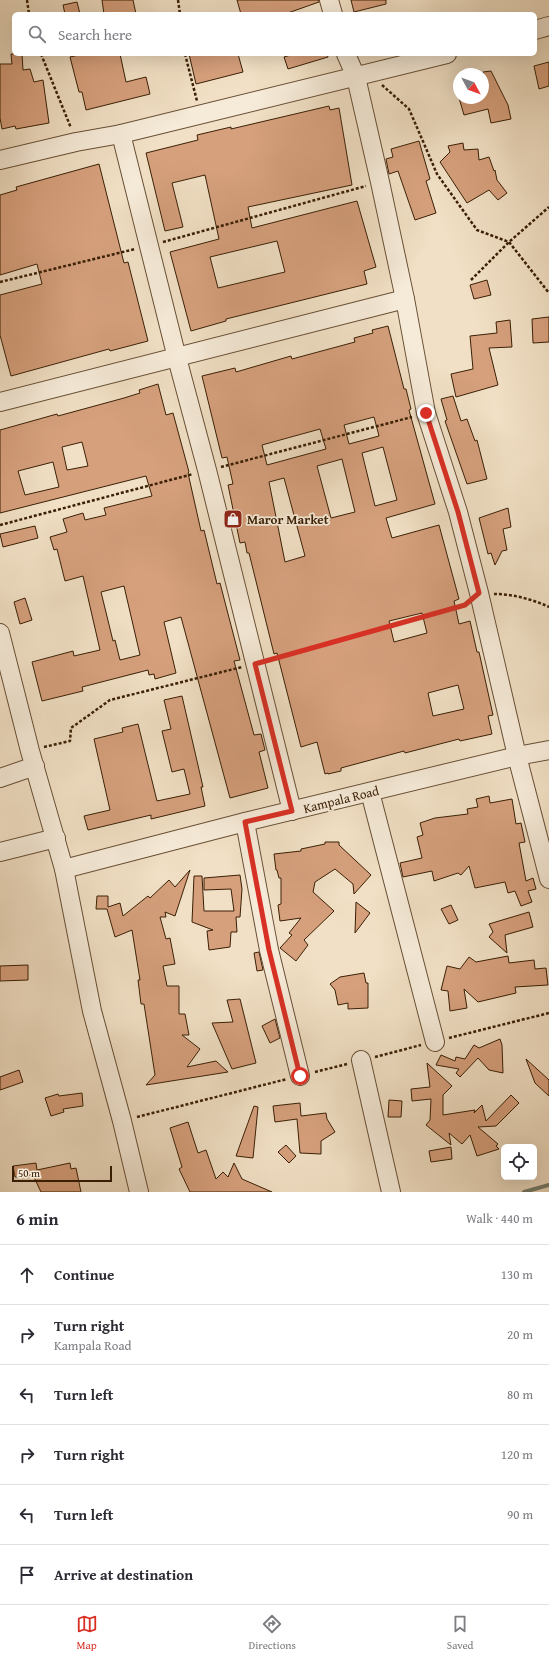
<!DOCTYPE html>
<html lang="en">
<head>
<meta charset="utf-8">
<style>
  :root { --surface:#fff; --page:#f2f2f3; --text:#2b2b33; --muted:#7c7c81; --line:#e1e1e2; --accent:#d93025 }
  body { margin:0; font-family:"Gentium Book Plus",serif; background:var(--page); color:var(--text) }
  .controls { position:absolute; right:12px; bottom:12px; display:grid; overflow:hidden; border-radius:6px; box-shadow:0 4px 16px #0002 }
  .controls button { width:36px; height:36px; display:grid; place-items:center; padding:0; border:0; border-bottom:1px solid var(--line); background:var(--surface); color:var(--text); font:20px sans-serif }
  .compass { position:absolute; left:453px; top:68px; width:36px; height:36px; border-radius:50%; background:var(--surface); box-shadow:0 4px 16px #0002; rotate:131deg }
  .scale { position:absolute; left:12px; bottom:10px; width:100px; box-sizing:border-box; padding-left:4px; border:2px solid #3a1f05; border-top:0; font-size:11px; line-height:14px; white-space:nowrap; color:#3a1f05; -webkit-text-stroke:3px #f6ebd9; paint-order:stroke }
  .stop { position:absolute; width:12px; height:12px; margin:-9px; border:3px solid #d93025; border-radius:50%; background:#fff }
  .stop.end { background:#d93025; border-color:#fff; box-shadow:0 1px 4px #0008 }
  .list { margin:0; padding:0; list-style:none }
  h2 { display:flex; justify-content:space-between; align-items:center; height:52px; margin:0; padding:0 16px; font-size:17px }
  h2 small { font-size:13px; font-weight:400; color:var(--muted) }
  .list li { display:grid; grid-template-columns:26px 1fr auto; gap:12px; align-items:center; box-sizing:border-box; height:60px; padding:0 16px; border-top:1px solid var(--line) }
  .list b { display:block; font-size:15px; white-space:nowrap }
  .list p { margin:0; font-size:13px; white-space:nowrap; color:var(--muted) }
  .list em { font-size:13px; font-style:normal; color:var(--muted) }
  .icon { flex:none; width:22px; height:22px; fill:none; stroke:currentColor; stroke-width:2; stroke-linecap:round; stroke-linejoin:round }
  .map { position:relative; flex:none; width:549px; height:1192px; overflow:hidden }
  .search { position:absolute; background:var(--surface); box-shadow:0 4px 16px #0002; left:12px; right:12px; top:12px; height:44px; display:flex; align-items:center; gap:10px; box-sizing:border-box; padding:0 14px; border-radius:6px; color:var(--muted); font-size:15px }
  .sheet { height:412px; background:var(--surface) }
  nav { display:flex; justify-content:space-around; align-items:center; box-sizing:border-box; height:56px; border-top:1px solid var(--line); background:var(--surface); font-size:11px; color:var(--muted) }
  nav a { display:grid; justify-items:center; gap:2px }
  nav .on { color:var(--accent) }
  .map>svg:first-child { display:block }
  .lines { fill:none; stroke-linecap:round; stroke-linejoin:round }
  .stream { stroke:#747e6f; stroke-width:4 }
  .building { fill:#d6a07d; stroke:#3a1f05; fill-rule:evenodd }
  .minor-casing { stroke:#684f35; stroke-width:20 }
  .path { stroke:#3a1f05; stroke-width:2.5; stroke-dasharray:3 2; stroke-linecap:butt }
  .minor { stroke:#f6ebd9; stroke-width:18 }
  .route { stroke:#d93025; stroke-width:5 }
  .labels { text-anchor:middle; stroke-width:3.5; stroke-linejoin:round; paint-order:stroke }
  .poi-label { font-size:13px; font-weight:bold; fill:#3a1f05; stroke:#f6ebd9; text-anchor:start }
  .street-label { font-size:13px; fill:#3a1f05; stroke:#f6ebd9 }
</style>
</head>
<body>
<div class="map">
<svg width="549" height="1192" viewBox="0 0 549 1192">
  <rect width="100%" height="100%" fill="#f1e0c5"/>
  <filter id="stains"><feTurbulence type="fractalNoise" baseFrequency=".005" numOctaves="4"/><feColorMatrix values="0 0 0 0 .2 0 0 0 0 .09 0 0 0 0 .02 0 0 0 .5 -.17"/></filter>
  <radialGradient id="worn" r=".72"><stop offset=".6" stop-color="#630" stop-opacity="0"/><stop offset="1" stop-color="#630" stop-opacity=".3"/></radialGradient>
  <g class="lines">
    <!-- stream -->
    <polyline class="stream" points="524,1192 549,1185"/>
  </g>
  <!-- building -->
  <g class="building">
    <polygon points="102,0 133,0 136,14 104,14"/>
    <polygon points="237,0 319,0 319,2 285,14 241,14"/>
    <polygon points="351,0 386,0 386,4 354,12"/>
    <polygon points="77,2 80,14 65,14 63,5"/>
    <polygon points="11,54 22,54 23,70 30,69 34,82 43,80 49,123 16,129 15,126 2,129 0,118 0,64 12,64"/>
    <polygon points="83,54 120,54 126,82 146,77 150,94 86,110 82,92 79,92 70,57"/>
    <polygon points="189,54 238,54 243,72 196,84"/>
    <polygon points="294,54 327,54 328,57 288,69 284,57"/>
    <polygon points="549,62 549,86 539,89 534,66"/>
    <polygon points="491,71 508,105 511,119 491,123 488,109 464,115 459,98 483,98 483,72"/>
    <path d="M329 106 330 110 339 108 352 185 248 207 252 228 357 201 376 267 364 271 367 284 226 319V321L191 331 170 252 219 239 205 175 172 183 183 227 165 231 146 153 198 140 197 135 231 127V129ZM277 241 285 272 218 288 210 257Z"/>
    <polygon points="419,141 430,179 426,181 436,213 415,220 398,171 389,174 386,159 393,157 391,149"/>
    <polygon points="463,143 464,150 478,149 479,160 489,157 494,171 495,170 497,180 507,193 498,200 489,190 467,203 440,162 450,152 448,146"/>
    <polygon points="99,164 124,263 128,262 148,341 110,351 109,349 11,376 0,335 0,295 42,284 37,264 0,275 0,195 17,190 16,187"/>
    <polygon points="487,280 491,295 474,299 470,285"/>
    <polygon points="549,317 549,342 533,343 532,319"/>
    <polygon points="510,320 512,347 489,348 498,385 456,397 451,374 473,369 470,336 497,333 496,322"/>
    <path d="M388 326 404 389H406L411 409 409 410 435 504 386 518 392 538 439 525 459 599 454 601 459 624 470 621 477 652H479L493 715 488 716 492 734 460 741 459 739 405 753 404 751 341 768V771L328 774V773L325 774 317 742 301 747 277 653 274 654 249 553H247L245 542 240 543 228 485 233 484 227 457 222 458 202 376 235 368 236 372 291 356 292 359 355 342 354 338 373 333 372 330ZM374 417 379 436 349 444 344 425ZM320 429 326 449 267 465 262 445ZM383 447 397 500 375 506 362 453ZM342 459 355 512 331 518 317 466ZM284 478 305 556 285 562 269 482ZM422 613 427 633 394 642 389 621ZM458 685 464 709 433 716 428 693Z"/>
    <path d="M158 384 166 415 173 413 189 472 188 473 201 531 204 530 217 584 220 583 240 660 234 661 254 735 261 734 265 750 259 752 268 788 230 798 181 617 164 622 176 673 155 679 154 674 149 675 148 670 82 687 83 691 42 701 32 662 73 651 74 656 100 650 83 576 65 581 57 549 54 550 50 537 67 532 63 519 83 513 85 520 106 515 104 508 152 496 146 476 0 513V430L57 414 58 416 124 398 140 393 139 390ZM82 442 88 466 67 470 62 447ZM53 462 59 487 25 495 18 471ZM124 586 140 655 120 660 115 640 113 641 101 592Z"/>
    <polygon points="453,396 461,421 467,419 475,441 477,440 487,479 467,484 445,421 447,420 441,399"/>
    <polygon points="508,508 511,527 503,529 507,550 502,551 495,565 491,553 488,554 479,518"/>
    <polygon points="35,526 38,538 3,547 0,534"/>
    <polygon points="25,598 32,620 20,624 14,602"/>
    <polygon points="182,696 203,787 201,787 205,806 151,819 151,815 88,830 84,816 110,810 94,739 123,732 122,728 138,724 157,801 190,794 184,769 172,772 162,731 171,729 164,700"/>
    <polygon points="489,796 490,803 512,799 516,824 521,823 525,842 519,843 526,881 533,878 536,889 528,891 532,902 521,906 515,891 508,893 505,882 475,888 469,866 461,875 458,873 434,881 432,871 403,877 400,863 422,858 417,837 423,835 420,823 435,818 468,814 467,809 478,807 476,799"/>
    <polygon points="325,842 339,842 339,845 371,875 354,894 353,884 335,869 315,882 313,892 334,911 304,940 308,945 296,961 280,948 292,935 289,933 301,918 280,921 278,905 281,904 281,878 279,878 277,870 276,870 274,854 301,851 301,849 325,844"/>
    <polygon points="190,870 175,916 165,912 166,917 160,917 166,939 170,938 175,964 163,966 167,986 179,986 179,1014 185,1014 189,1035 182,1035 200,1049 187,1067 216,1061 228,1072 146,1085 155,1075 144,1004 141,1004 138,980 140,980 132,930 115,937 107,909 96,909 97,896 108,896 108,907 120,903 123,916 148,896 150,898 169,880 175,887"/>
    <polygon points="240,875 242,889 240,917 236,917 237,932 231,932 230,947 209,950 207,931 213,930 192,922 194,876 202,876 204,911 234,911 231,889 204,890 204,878"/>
    <polygon points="356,902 370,913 355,933"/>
    <polygon points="451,905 458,920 449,924 441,909"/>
    <polygon points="529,912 533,927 505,935 507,953 489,937 493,932 489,924"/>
    <polygon points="259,952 263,970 257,971 254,953"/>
    <polygon points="508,956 509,963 534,960 535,969 546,968 548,985 515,987 516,993 478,1002 464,989 467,1008 450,1011 448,991 441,990 447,966 460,969 469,957 476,962"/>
    <polygon points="28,965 28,980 0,981 0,966"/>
    <polygon points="364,973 366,983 368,983 368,1008 348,1009 348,1003 338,1005 335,990 330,984 340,977"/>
    <polygon points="240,999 256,1063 232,1069 212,1023 233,1022 227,1000"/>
    <polygon points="275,1019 280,1038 270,1043 262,1026"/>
    <polygon points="500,1039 502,1045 503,1073 489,1070 478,1058 460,1077 456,1073 459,1069 436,1065 441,1055 455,1061 456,1057 465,1059 474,1045 479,1048"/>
    <polygon points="526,1059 549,1080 549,1096 535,1083"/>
    <polygon points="427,1063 452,1086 443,1095 443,1115 475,1110 474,1113 482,1105 486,1121 511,1095 519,1103 496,1126 478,1127 498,1144 496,1146 499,1149 477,1156 470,1135 462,1144 449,1133 451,1145 426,1125 430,1120 431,1099 412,1101 411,1089 430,1087"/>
    <polygon points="19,1070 23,1082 0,1090 0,1077"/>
    <polygon points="82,1093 83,1106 63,1109 64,1112 51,1116 45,1098 58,1094 59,1096"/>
    <polygon points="389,1100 402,1101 401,1117 388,1117"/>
    <polygon points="300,1103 301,1116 326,1113 327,1119 335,1132 321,1141 321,1154 300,1153 297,1119 275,1122 273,1106"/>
    <polygon points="254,1106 258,1107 253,1158 236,1156"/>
    <polygon points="188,1122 198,1153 206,1150 216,1179 223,1172 228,1177 234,1163 242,1179 272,1192 190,1192 179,1169 182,1167 170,1128"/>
    <polygon points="286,1145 296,1156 289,1163 278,1152"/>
    <polygon points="451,1147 452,1159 431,1162 429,1151"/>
    <polygon points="36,1163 37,1170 70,1163 71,1169 76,1168 81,1192 41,1192 33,1175 15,1177 13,1166"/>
  </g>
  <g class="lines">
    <!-- minor casing -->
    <g class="minor-casing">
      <g id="minor">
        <polyline points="329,0 333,14"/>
        <polyline points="535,30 549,26"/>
        <polyline points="346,54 356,77 380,182 405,299 426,413 458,512 479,593 517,756 549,879"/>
        <polyline points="121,134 177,358 207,470 292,811"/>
        <polyline points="0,160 76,142 121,134 447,54"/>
        <polyline points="0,402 405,299"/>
        <polyline points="0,633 30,751 64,869 92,1011 122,1121 139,1192"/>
        <polyline points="0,778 35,766"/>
        <polyline points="370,792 435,1042"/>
        <polyline points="245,822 269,950 300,1076"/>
        <polyline points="0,852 56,838"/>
        <polyline points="64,869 245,822 517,756 549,750"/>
        <polyline points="361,1060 391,1192"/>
      </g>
    </g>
    <!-- path -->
    <g class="path">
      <polyline points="27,0 29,14"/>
      <polyline points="178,0 180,14"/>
      <polyline points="41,54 71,128"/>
      <polyline points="185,54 197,101"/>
      <polyline points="382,85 409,109 437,174 477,230 509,242 549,293"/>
      <polyline points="163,242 366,186"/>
      <polyline points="471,280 509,242 549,207"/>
      <polyline points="0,282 135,249"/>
      <polyline points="221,467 412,417"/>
      <polyline points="0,525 193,474"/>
      <path d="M494 594C512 594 532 599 549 607"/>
      <polyline points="270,660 467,604"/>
      <polyline points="44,747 70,741 71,728 110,700 242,667"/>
      <polyline points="449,1038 549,1013"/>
      <polyline points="375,1057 421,1045"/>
      <polyline points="315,1072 347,1064"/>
      <polyline points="137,1117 287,1079"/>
    </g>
    <!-- minor -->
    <use href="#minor" class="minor"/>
  </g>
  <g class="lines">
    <!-- route -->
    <polyline class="route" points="300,1076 269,950 245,822 292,811 255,664 465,605 479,593 458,512 426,413"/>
  </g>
  <!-- icons -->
  <defs>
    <g id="shop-square" transform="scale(1)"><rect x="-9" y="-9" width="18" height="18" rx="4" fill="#8f2418" stroke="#f6ebd9"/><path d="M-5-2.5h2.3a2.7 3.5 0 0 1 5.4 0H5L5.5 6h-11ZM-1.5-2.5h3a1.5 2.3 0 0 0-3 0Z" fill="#fff"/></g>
  </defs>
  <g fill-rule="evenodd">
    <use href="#shop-square" x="233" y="519"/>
  </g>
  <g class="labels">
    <!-- poi labels -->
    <g class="poi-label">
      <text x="247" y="524">Maror Market</text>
    </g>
    <!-- street labels -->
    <g class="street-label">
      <text transform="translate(341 799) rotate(-14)" y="5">Kampala Road</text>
    </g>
  </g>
  <rect width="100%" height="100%" filter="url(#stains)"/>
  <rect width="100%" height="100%" fill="url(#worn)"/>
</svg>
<div class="controls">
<button><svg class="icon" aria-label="locate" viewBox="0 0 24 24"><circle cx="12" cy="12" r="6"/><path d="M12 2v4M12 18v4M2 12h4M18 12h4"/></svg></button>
</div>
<svg class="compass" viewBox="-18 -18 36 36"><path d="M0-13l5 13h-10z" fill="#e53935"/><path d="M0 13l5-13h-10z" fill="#7c7c81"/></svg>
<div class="scale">50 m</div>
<div class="stop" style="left:300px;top:1076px"></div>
<div class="stop end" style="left:426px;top:413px"></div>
<div class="search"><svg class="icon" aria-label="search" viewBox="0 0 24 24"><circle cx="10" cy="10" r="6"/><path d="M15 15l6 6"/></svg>Search here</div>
</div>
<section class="sheet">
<h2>6 min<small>Walk · 440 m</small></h2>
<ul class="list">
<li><svg class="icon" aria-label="ahead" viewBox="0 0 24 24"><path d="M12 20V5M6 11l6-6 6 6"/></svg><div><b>Continue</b></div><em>130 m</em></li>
<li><svg class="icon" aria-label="right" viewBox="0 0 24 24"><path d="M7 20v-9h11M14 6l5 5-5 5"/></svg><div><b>Turn right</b><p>Kampala Road</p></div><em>20 m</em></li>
<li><svg class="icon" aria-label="left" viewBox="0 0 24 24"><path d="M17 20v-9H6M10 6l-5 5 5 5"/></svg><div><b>Turn left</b></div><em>80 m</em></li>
<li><svg class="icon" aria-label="right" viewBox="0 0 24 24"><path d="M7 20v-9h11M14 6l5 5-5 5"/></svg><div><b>Turn right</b></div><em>120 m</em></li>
<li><svg class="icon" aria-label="left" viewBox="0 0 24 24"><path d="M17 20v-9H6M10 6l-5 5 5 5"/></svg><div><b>Turn left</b></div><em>90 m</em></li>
<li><svg class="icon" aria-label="arrive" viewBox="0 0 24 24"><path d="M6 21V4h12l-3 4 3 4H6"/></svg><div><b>Arrive at destination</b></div></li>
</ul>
</section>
<nav>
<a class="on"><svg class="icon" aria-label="map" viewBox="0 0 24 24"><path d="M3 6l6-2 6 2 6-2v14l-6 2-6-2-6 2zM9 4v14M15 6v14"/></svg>Map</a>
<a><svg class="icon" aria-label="directions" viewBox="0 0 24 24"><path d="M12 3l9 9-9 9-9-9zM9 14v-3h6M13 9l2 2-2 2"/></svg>Directions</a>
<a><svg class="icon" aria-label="saved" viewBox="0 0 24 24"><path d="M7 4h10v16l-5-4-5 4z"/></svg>Saved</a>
</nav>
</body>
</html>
